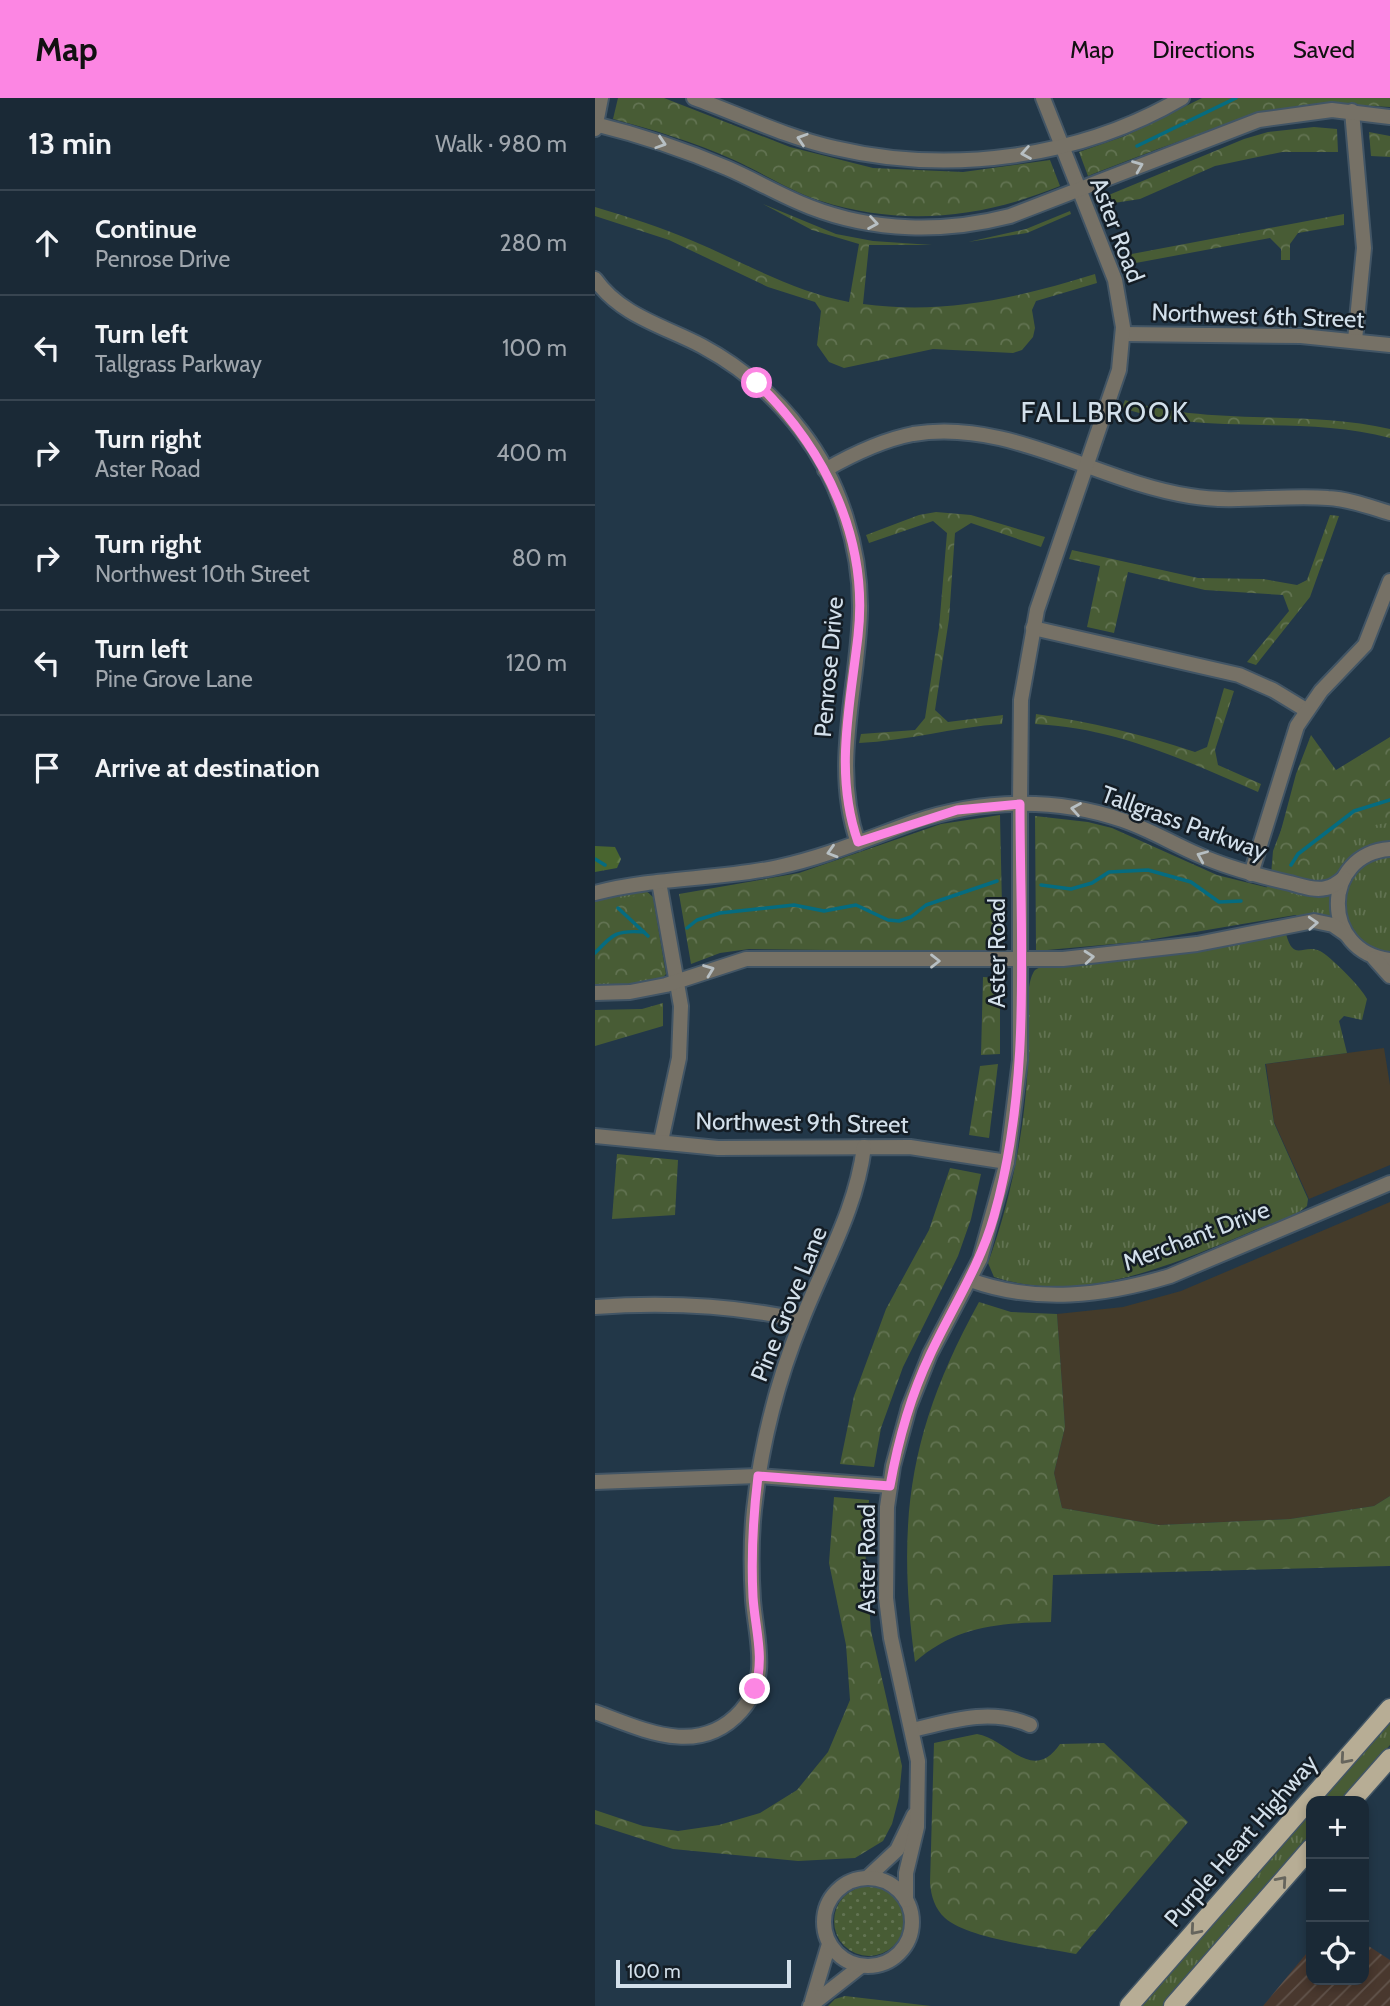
<!DOCTYPE html>
<html lang="en">
<head>
<meta charset="utf-8">
<style>
  :root { --surface:#1a2936; --page:#273542; --text:#f1f3f6; --muted:#9fa6ad; --line:#384551; --accent:#fc86e3 }
  body { margin:0; font-family:Cabin,sans-serif; background:var(--page); color:var(--text) }
  .controls { position:absolute; right:21px; bottom:21px; display:grid; overflow:hidden; border-radius:14px; box-shadow:0 4px 10px #0003 }
  .controls button { width:63px; height:63px; display:grid; place-items:center; padding:0; border:0; border-bottom:2px solid var(--line); background:var(--surface); color:var(--text); font:35px sans-serif }
  .scale { position:absolute; left:21px; bottom:18px; width:175px; box-sizing:border-box; padding-left:7px; border:4px solid #d3e0eb; border-top:0; font-size:19px; line-height:24px; white-space:nowrap; color:#d3e0eb; -webkit-text-stroke:5px #141d25; paint-order:stroke }
  .stop { position:absolute; width:21px; height:21px; margin:-16px; border:5px solid #fc86e3; border-radius:50%; background:#fff }
  .stop.end { background:#fc86e3; border-color:#fff; box-shadow:0 2px 7px #0008 }
  .list { margin:0; padding:0; list-style:none }
  h2 { display:flex; justify-content:space-between; align-items:center; height:91px; margin:0; padding:0 28px; font-size:30px }
  h2 small { font-size:23px; font-weight:400; color:var(--muted) }
  .list li { display:grid; grid-template-columns:46px 1fr auto; gap:21px; align-items:center; box-sizing:border-box; height:105px; padding:0 28px; border-top:2px solid var(--line) }
  .list b { display:block; font-size:26px; white-space:nowrap }
  .list p { margin:0; font-size:23px; white-space:nowrap; color:var(--muted) }
  .list em { font-size:23px; font-style:normal; color:var(--muted) }
  .icon { flex:none; width:38px; height:38px; fill:none; stroke:currentColor; stroke-width:2; stroke-linecap:round; stroke-linejoin:round }
  .map { position:relative; flex:none; width:795px; height:1908px; overflow:hidden }
  header { display:flex; align-items:center; gap:42px; box-sizing:border-box; height:98px; padding:0 35px; background:var(--accent); color:#111 }
  header strong { font-size:33px }
  nav { display:flex; gap:38px; margin-inline-start:auto; font-size:24px }
  main { display:flex }
  aside { flex:1; background:var(--surface) }
  .map>svg:first-child { display:block }
  .commercial { fill:#443b2a }
  .industrial { fill:url(#industrial-furrows) }
  .grass { fill:url(#grass-tufts) }
  .forest { fill:url(#forest-firs) }
  .park { fill:url(#park-crowns) }
  .garden { fill:url(#garden-dots) }
  .lines { fill:none; stroke-linecap:round; stroke-linejoin:round }
  .stream { stroke:#056c80; stroke-width:3.5 }
  .minor-casing { stroke:#425565; stroke-width:18 }
  .tertiary-casing { stroke:#425565; stroke-width:18 }
  .primary-casing { stroke:#425565; stroke-width:21 }
  .minor { stroke:#767166; stroke-width:14 }
  .tertiary { stroke:#767166; stroke-width:14 }
  .primary { stroke:#b7ad95; stroke-width:18 }
  .oneway { stroke:#b7bfc3 }
  .oneway2 { stroke:#66655d }
  .route { stroke:#fc86e3; stroke-width:9 }
  .labels { text-anchor:middle; stroke-width:5; stroke-linejoin:round; paint-order:stroke }
  .street-label { font-size:24px; fill:#d3e0eb; stroke:#141d25 }
  .quarter-label { font-size:28px; letter-spacing:2px; fill:#d3e0eb; stroke:#141d25 }
</style>
</head>
<body>
<header>
<strong>Map</strong>
<nav><a>Map</a><a>Directions</a><a>Saved</a></nav>
</header>
<main>
<aside>
<h2>13 min<small>Walk · 980 m</small></h2>
<ul class="list">
<li><svg class="icon" aria-label="ahead" viewBox="0 0 24 24"><path d="M12 20V5M6 11l6-6 6 6"/></svg><div><b>Continue</b><p>Penrose Drive</p></div><em>280 m</em></li>
<li><svg class="icon" aria-label="left" viewBox="0 0 24 24"><path d="M17 20v-9H6M10 6l-5 5 5 5"/></svg><div><b>Turn left</b><p>Tallgrass Parkway</p></div><em>100 m</em></li>
<li><svg class="icon" aria-label="right" viewBox="0 0 24 24"><path d="M7 20v-9h11M14 6l5 5-5 5"/></svg><div><b>Turn right</b><p>Aster Road</p></div><em>400 m</em></li>
<li><svg class="icon" aria-label="right" viewBox="0 0 24 24"><path d="M7 20v-9h11M14 6l5 5-5 5"/></svg><div><b>Turn right</b><p>Northwest 10th Street</p></div><em>80 m</em></li>
<li><svg class="icon" aria-label="left" viewBox="0 0 24 24"><path d="M17 20v-9H6M10 6l-5 5 5 5"/></svg><div><b>Turn left</b><p>Pine Grove Lane</p></div><em>120 m</em></li>
<li><svg class="icon" aria-label="arrive" viewBox="0 0 24 24"><path d="M6 21V4h12l-3 4 3 4H6"/></svg><div><b>Arrive at destination</b></div></li>
</ul>
</aside>
<div class="map">
<svg width="795" height="1908" viewBox="0 0 795 1908">
  <defs>
    <pattern id="industrial-furrows" width="10" height="10" patternUnits="userSpaceOnUse" patternTransform="scale(1.75)"><rect width="10" height="10" fill="#49382e"/><path d="M-1 1l2-2M0 10L10 0M9 11l2-2" fill="none" stroke="#62544c"/></pattern>
    <pattern id="grass-tufts" width="24" height="20" patternUnits="userSpaceOnUse" patternTransform="scale(1.75)"><rect width="24" height="20" fill="#485c35"/><path d="M3 7l-1-3M5 7V3M7 7l1-3M15 17l-1-3M17 17v-4M19 17l1-3" fill="none" stroke="#627352"/></pattern>
    <pattern id="forest-firs" width="22" height="20" patternUnits="userSpaceOnUse" patternTransform="scale(1.75)"><rect width="22" height="20" fill="#49652f"/><path d="M5 1l3.5 6h-7zM16 11l3.5 6h-7z" fill="#627b4d"/></pattern>
    <pattern id="park-crowns" width="20" height="18" patternUnits="userSpaceOnUse" patternTransform="scale(1.75)"><rect width="20" height="18" fill="#485c35"/><path d="M2 6a3 3 0 1 1 6 0M12 15a3 3 0 1 1 6 0" fill="none" stroke="#627352"/></pattern>
    <pattern id="garden-dots" width="8" height="8" patternUnits="userSpaceOnUse" patternTransform="scale(1.75)"><rect width="8" height="8" fill="#485c35"/><path d="M2 2h.1M6 6h.1" fill="none" stroke="#627352" stroke-width="1.8" stroke-linecap="round"/></pattern>
  </defs>
  <rect width="100%" height="100%" fill="#223748"/>
  <!-- commercial -->
  <g class="commercial">
    <polygon points="789,950 795,987 795,1067 714,1101 679,1024 671,966"/>
    <polygon points="795,1104 795,1398 779,1408 695,1421 564,1427 467,1410 459,1375 470,1329 462,1216 528,1209 586,1193"/>
  </g>
  <!-- industrial -->
  <polygon class="industrial" points="769,1845 795,1862 795,1908 668,1908 716,1850 716,1882 769,1882"/>
  <!-- grass -->
  <g class="grass">
    <path d="M693 714 730 757C748 740 768 724 795 724V746L754 763 739 781 726 786 676 777 678 753Z"/>
    <path d="M789 758 795 759V856H793C784 853 769 849 763 843 733 810 750 771 789 758Z"/>
    <polygon points="672,788 725,798 736,796 736,818 703,820 699,814 671,795"/>
    <path d="M50 792 58 799 71 876C62 890 17 889 0 889V801Z"/>
    <path d="M691 836C699 865 708 845 725 853 735 858 767 890 772 901L767 922 749 918 744 923 752 955 670 966 679 1025 713 1101 712 1108C697 1121 671 1127 653 1135 573 1168 487 1207 399 1179L393 1165C416 1102 430 1031 433 963 434 943 428 887 440 872L447 868 585 854Z"/>
    <polygon points="795,1621 795,1647 746,1703 723,1703"/>
    <polygon points="716,1711 716,1738 568,1908 544,1908"/>
  </g>
  <!-- forest -->
  <polygon class="forest" points="0,748 20,749 26,761 22,770 0,774"/>
  <!-- park -->
  <g class="park">
    <path d="M23 0H69L195 49 278 70 368 74 455 62 465 88C387 120 307 129 226 103 195 93 168 75 139 62 99 44 59 32 18 21Z"/>
    <path d="M607 0H795V9C683 0 595 39 493 78L484 54 530 38Z"/>
    <polygon points="719,29 742,31 743,54 687,54 620,68 545,101 506,107 504,101 649,41 673,34"/>
    <polygon points="774,34 795,38 795,59 776,58"/>
    <path d="M168 106 241 136 278 143 337 147H274L268 206C350 217 422 200 500 176L502 185 441 203 437 212 440 230 438 239 427 252 418 255 338 251 249 270 234 264 222 247 226 213 220 204 173 189 74 142 0 118V109C33 119 66 129 98 143 150 165 197 193 254 204L264 146 217 132Z"/>
    <polygon points="475,113 476,116 432,135 373,144 431,131"/>
    <polygon points="749,116 749,127 703,135 695,146 695,162 686,162 686,151 675,140 530,167 526,158"/>
    <path d="M530 302C617 329 707 311 795 331V340C707 316 614 339 527 310Z"/>
    <path d="M341 414 376 417 450 439 446 449 376 425 360 435 354 521 340 612 353 624 408 617 407 626C359 629 312 643 264 645L266 636 320 632 330 620 344 530 352 435 338 423 274 445 271 437 324 417Z"/>
    <polygon points="735,417 744,418 715,499 661,567 652,564 694,513 688,497 610,492 533,474 519,535 492,529 505,468 474,461 477,452 603,480 668,481 702,487 712,482"/>
    <path d="M629 590 639 593 620 652 623 667 666 686 663 694C590 662 521 630 440 626L441 616C496 624 546 636 600 654L612 649Z"/>
    <path d="M716 637 741 672 795 639V725C763 726 735 748 722 776L677 766 701 676Z"/>
    <polygon points="405,717 408,854 154,851 125,855 96,866 84,796 204,775 346,726"/>
    <polygon points="440,718 493,724 517,730 622,777 718,801 718,814 541,844 441,853"/>
    <polygon points="54,795 68,879 0,886 0,805"/>
    <polygon points="388,879 405,880 405,956 386,957"/>
    <polygon points="68,905 68,928 0,948 0,912 47,911"/>
    <polygon points="403,966 394,1040 374,1037 385,968"/>
    <polygon points="22,1056 83,1062 80,1117 17,1121"/>
    <polygon points="355,1070 386,1076 376,1121 363,1158 308,1269 286,1330 279,1369 245,1366 259,1298 291,1211 334,1132"/>
    <path d="M384 1204 416 1214 462 1216 470 1329 459 1375 467 1410 564 1427 695 1421 779 1408 795 1398V1468L458 1477 456 1524C403 1525 361 1528 320 1564 301 1422 314 1331 384 1204Z"/>
    <polygon points="239,1399 274,1402 270,1450 276,1533 307,1668 304,1699 297,1726 288,1743 260,1760 203,1763 78,1751 0,1726 0,1712 48,1728 83,1733 124,1727 165,1715 202,1692 233,1654 255,1602 251,1547 234,1465"/>
    <path d="M382 1636C411 1640 437 1687 465 1646L509 1645 593 1724 481 1856C448 1849 373 1841 350 1820 340 1811 336 1798 335 1785L339 1645Z"/>
    <polygon points="250,1898 336,1908 233,1908 240,1901"/>
  </g>
  <!-- garden -->
  <circle class="garden" cx="274" cy="1823" r="35"/>
  <g class="lines">
    <!-- stream -->
    <g class="stream">
      <polyline points="542,48 641,0"/>
      <polyline points="0,761 10,767"/>
      <polyline points="696,767 703,756 759,713 795,702"/>
      <polyline points="446,787 476,791 497,785 514,774 553,772 596,784 624,804 646,803"/>
      <polyline points="23,810 53,838"/>
      <polyline points="92,830 102,822 125,815 199,807 229,813 261,807 293,822 304,823 316,819 331,807 402,783"/>
      <path d="M0 855C18 836 21 832 49 834"/>
    </g>
    <!-- minor casing -->
    <g class="minor-casing">
      <g id="minor">
        <polyline points="757,13 769,150 760,242"/>
        <polyline points="0,31 6,0"/>
        <path d="M0 181C26 218 69 228 107 248 146 269 180 298 207 334 245 383 266 451 265 513 263 592 236 667 263 745"/>
        <polyline points="528,236 706,238 795,247"/>
        <path d="M230 372C258 356 287 342 318 336 414 320 503 384 595 398 641 406 687 396 733 400 754 401 775 409 795 415"/>
        <polyline points="438,530 644,577 678,592 711,612"/>
        <polyline points="425,706 426,602 442,512 524,272 528,229 520,182 448,0"/>
        <polyline points="656,776 702,628 726,593 770,547 795,483"/>
        <polyline points="64,784 86,908 84,960 66,1043"/>
        <polyline points="0,1038 123,1050 315,1049 412,1064"/>
        <path d="M375 1182C441 1206 509 1198 575 1178L795 1085"/>
        <path d="M0 1209C70 1204 138 1207 206 1222"/>
        <polyline points="0,1384 163,1378 295,1388"/>
        <path d="M0 1614C49 1632 104 1660 146 1613 176 1580 161 1541 158 1502 156 1472 156 1441 159 1412 166 1347 182 1283 207 1222 230 1163 261 1112 269 1049"/>
        <path d="M318 1632C358 1622 397 1610 435 1627"/>
        <polyline points="217,1903 234,1846"/>
        <polyline points="215,1908 266,1868"/>
      </g>
    </g>
    <!-- tertiary casing -->
    <g class="tertiary-casing">
      <g id="tertiary">
        <path d="M99 0C146 17 191 39 240 50 355 77 485 60 587 0"/>
        <path d="M0 26C45 37 90 52 132 70 160 82 186 98 215 109 279 134 349 135 415 118L664 22 737 12 795 19"/>
        <path d="M795 751C726 756 725 854 795 862"/>
        <path d="M0 795C60 779 123 782 183 769 230 759 274 740 319 724 386 701 460 699 527 722 554 731 578 746 604 757 633 770 664 778 695 785 706 788 720 793 731 790 738 789 744 784 749 780"/>
        <polyline points="779,860 795,878"/>
        <polyline points="0,895 35,894 71,887 151,861 468,861 602,846 719,823 738,827 751,836"/>
        <polyline points="273,1779 302,1752 319,1717"/>
        <circle cx="273" cy="1824" r="44"/>
        <polyline points="311,1802 311,1775 322,1729 323,1663 296,1540 291,1500 292,1409 298,1368 314,1309 335,1256 385,1161 412,1064 425,962 425,706"/>
      </g>
    </g>
    <!-- primary casing -->
    <g class="primary-casing">
      <g id="primary">
        <polyline points="757,1703 795,1660"/>
        <polyline points="534,1908 795,1610"/>
        <polyline points="578,1908 716,1750"/>
      </g>
    </g>
    <!-- minor -->
    <use href="#minor" class="minor"/>
    <!-- tertiary -->
    <use href="#tertiary" class="tertiary"/>
    <!-- primary -->
    <use href="#primary" class="primary"/>
  </g>
  <!-- one-way arrows -->
  <defs><path id="oneway-chevron" d="M-2-3.5L2.5 0L-2 3.5" fill="none" stroke-width="1.6" stroke-linecap="round" stroke-linejoin="round" transform="scale(1.75)"/></defs>
  <g class="oneway">
    <use href="#oneway-chevron" transform="translate(207 41) rotate(-162)"/>
    <use href="#oneway-chevron" transform="translate(66 45) rotate(18)"/>
    <use href="#oneway-chevron" transform="translate(431 55) rotate(170)"/>
    <use href="#oneway-chevron" transform="translate(543 68) rotate(-22)"/>
    <use href="#oneway-chevron" transform="translate(278 125) rotate(9)"/>
    <use href="#oneway-chevron" transform="translate(481 711) rotate(-170)"/>
    <use href="#oneway-chevron" transform="translate(237 754) rotate(163)"/>
    <use href="#oneway-chevron" transform="translate(607 758) rotate(-157)"/>
    <use href="#oneway-chevron" transform="translate(718 825) rotate(-3)"/>
    <use href="#oneway-chevron" transform="translate(494 859) rotate(-5)"/>
    <use href="#oneway-chevron" transform="translate(340 863)"/>
    <use href="#oneway-chevron" transform="translate(114 872) rotate(-21)"/>
  </g>
  <g class="oneway2">
    <use href="#oneway-chevron" transform="translate(750 1661) rotate(131)"/>
    <use href="#oneway-chevron" transform="translate(687 1783) rotate(-49)"/>
    <use href="#oneway-chevron" transform="translate(600 1832) rotate(131)"/>
  </g>
  <g class="lines">
    <!-- route -->
    <path class="route" d="M160 1591C170 1559 160 1531 158 1499 156 1458 158 1419 163 1378L295 1388C303 1343 315 1299 335 1257 357 1210 385 1168 399 1118 437 985 425 843 425 706L362 712 263 744C239 676 255 608 263 538 274 441 231 352 162 285"/>
  </g>
  <g class="labels">
    <!-- street labels -->
    <g class="street-label">
      <text transform="translate(522 132) rotate(69)" y="8">Aster Road</text>
      <text transform="translate(663 218) rotate(2)" y="8">Northwest 6th Street</text>
      <text transform="translate(234 569) rotate(-85)" y="8">Penrose Drive</text>
      <text transform="translate(589 725) rotate(20)" y="8">Tallgrass Parkway</text>
      <text transform="translate(402 855) rotate(-90)" y="8">Aster Road</text>
      <text transform="translate(207 1025) rotate(1)" y="8">Northwest 9th Street</text>
      <text transform="translate(601 1138) rotate(-21)" y="8">Merchant Drive</text>
      <text transform="translate(194 1206) rotate(-68)" y="8">Pine Grove Lane</text>
      <text transform="translate(272 1461) rotate(-90)" y="8">Aster Road</text>
      <text transform="translate(646 1743) rotate(-49)" y="8">Purple Heart Highway</text>
    </g>
    <!-- quarter labels -->
    <g class="quarter-label">
      <text x="510" y="324">FALLBROOK</text>
    </g>
  </g>
</svg>
<div class="controls">
<button>+</button>
<button>−</button>
<button><svg class="icon" aria-label="locate" viewBox="0 0 24 24"><circle cx="12" cy="12" r="6"/><path d="M12 2v4M12 18v4M2 12h4M18 12h4"/></svg></button>
</div>
<div class="scale">100 m</div>
<div class="stop" style="left:162px;top:285px"></div>
<div class="stop end" style="left:160px;top:1591px"></div>
</div>
</main>
</body>
</html>
